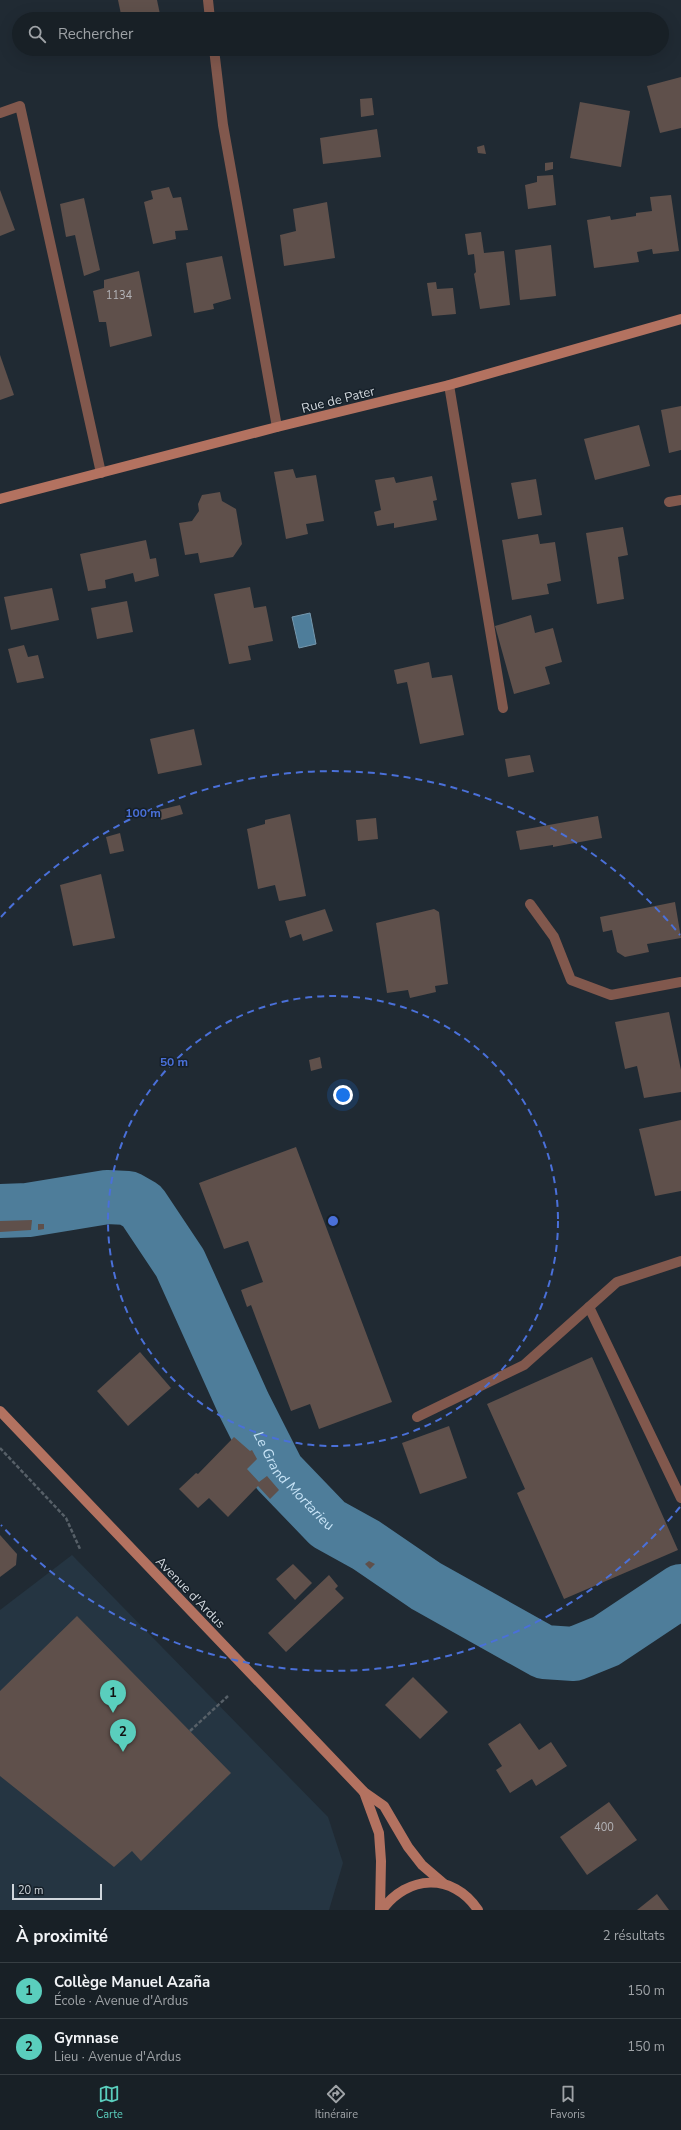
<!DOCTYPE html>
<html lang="fr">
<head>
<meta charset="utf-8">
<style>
  :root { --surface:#182026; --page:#21282e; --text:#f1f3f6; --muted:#9fa3a7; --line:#363e43; --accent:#5acebd }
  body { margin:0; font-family:"Nunito Sans",sans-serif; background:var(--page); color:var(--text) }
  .scale { position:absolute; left:12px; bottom:10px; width:90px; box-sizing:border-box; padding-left:4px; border:2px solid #d0d6dc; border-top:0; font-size:11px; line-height:14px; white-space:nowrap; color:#d0d6dc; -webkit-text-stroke:3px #162029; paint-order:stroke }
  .you { position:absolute; left:343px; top:1095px; width:14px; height:14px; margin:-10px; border:3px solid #fff; border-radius:50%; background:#1a73e8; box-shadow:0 0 0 6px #1a73e833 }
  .badge { display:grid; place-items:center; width:26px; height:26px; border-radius:50%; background:var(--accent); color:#111; font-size:13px; font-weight:700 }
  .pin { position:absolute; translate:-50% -33px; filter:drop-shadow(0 1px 2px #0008) }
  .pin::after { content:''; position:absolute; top:21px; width:14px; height:12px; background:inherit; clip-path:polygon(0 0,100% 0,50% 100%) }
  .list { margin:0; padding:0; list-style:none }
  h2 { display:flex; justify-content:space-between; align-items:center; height:52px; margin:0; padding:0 16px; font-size:17px }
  h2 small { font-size:13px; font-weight:400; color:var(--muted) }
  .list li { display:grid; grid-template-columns:26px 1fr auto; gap:12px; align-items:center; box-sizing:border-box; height:56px; padding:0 16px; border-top:1px solid var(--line) }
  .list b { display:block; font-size:15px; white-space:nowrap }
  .list p { margin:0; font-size:13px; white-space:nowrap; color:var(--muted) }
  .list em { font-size:13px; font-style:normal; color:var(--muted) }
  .icon { flex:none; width:22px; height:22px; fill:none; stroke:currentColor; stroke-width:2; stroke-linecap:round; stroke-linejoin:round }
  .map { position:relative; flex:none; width:681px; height:1910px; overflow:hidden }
  .search { position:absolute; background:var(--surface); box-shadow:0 4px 16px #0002; left:12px; right:12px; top:12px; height:44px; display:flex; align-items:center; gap:10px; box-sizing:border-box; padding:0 14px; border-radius:22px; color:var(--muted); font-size:15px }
  .sheet { height:164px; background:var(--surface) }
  nav { display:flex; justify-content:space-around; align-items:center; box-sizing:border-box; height:56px; border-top:1px solid var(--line); background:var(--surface); font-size:11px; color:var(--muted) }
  nav a { display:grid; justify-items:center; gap:2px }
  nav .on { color:var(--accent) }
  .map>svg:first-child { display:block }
  .built { fill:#253542 }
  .water { fill:#4e7d9a; stroke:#7598ae }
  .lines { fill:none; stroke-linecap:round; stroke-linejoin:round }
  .river { stroke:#4e7d9a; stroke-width:54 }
  .building { fill:#5f504b }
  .path { stroke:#576068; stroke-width:2.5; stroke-dasharray:4 2; stroke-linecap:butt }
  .lane { stroke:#81584d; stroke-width:10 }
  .street { stroke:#81584d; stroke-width:10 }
  .secondary { stroke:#b37260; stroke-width:10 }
  .ring { fill:none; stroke:#4a70d9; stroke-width:2; stroke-dasharray:7 5 }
  .labels { text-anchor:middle; stroke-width:3; stroke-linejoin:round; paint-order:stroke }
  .number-label { font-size:11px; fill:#b4b4b8 }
  .street-label { font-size:13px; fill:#d0d6dc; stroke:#162029 }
  .water-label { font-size:14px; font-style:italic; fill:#c8e4f7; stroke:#162029 }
  .centre { fill:#4a70d9; stroke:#162029; stroke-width:2 }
  .ring-label { font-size:12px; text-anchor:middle; font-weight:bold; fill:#4a70d9; stroke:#162029; stroke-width:3; stroke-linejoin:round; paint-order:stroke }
</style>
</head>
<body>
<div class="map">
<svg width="681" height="1910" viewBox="0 0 681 1910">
  <rect width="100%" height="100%" fill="#202a33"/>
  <!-- built -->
  <polygon class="built" points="72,1555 328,1817 343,1863 329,1910 0,1910 0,1610"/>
  <!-- water -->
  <polygon class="water" points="310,613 316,644 299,648 292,617"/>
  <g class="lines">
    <!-- river -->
    <path class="river" id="s1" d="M0 1211 28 1210 107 1197 128 1198 142 1206 180 1263 244 1405 278 1472 328 1524 366 1545 426 1586 544 1652 574 1654 606 1641 681 1591"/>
  </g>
  <!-- building -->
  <g class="building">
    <polygon points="118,0 157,0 161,19 122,19"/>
    <polygon points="681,77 681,128 660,133 647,86"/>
    <polygon points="372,98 374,115 361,117 360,99"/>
    <polygon points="580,102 630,111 621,167 570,158"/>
    <polygon points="377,129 381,157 323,164 320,138"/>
    <polygon points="484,145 486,154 478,153 477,147"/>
    <polygon points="553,162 553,169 545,171 545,163"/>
    <polygon points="553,175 556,205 528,209 525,185 537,182 537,176"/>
    <polygon points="169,187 173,198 181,197 188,230 175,231 176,239 153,244 144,202 153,199 151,191"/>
    <polygon points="0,190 15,230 0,236"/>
    <polygon points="671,195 679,251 653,254 652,249 637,252 639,262 594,268 587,220 610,216 611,220 636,216 636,213 652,211 650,197"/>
    <polygon points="84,198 100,270 84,276 75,235 66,237 60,204"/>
    <polygon points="327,202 335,258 284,266 280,235 296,231 293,209"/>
    <polygon points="481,232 484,253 504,251 510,305 480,309 474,274 476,272 474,254 468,255 465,234"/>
    <polygon points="551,245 556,296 520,300 515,250"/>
    <polygon points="222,256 231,299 213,304 214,309 194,313 186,263"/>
    <polygon points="139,271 152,336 110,347 106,322 99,322 93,291 104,288 104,280"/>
    <polygon points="436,282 437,289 453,288 456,314 432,316 427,283"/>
    <polygon points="0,355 14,395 0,400"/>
    <polygon points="681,406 681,450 669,453 661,410"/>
    <polygon points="639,425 650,466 595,480 584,439"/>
    <polygon points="293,469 296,478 316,475 324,521 306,524 308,534 286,539 274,472"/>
    <polygon points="432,476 437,500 433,501 437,520 394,528 394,523 377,526 374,512 381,510 375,480 394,477 396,483"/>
    <polygon points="536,479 542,515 518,519 511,483"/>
    <polygon points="220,492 222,501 236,509 242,544 233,557 200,563 198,553 185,555 179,523 192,521 199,511 198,504 202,495"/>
    <polygon points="623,527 628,555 618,557 624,599 597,604 586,533"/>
    <polygon points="538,534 540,544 555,542 561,581 547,584 549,594 512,600 502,540"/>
    <polygon points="146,540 150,559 156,558 159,576 135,582 133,573 105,580 106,588 88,591 80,554"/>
    <polygon points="250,587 254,608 266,606 273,641 248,646 251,660 229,664 214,594"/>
    <polygon points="52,588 59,620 11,630 4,597"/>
    <polygon points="127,601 133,632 97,639 91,608"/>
    <polygon points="531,615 535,633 553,628 562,662 545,667 550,684 514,694 495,626"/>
    <polygon points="24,645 28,657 38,655 44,678 17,683 8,649"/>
    <polygon points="429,662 432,678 452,675 464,735 420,744 407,682 397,684 394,670"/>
    <polygon points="194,729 202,765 158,774 150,739"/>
    <polygon points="530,755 534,772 508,777 505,759"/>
    <polygon points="180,805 183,814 161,820 159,810"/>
    <polygon points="290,814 306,896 279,901 275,885 258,889 247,829 265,824 265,820"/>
    <polygon points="598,816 602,838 553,847 553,845 520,850 516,831"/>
    <polygon points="376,818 378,839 358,841 356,820"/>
    <polygon points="120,833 124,851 110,854 106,837"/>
    <polygon points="101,874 115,938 73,946 60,885"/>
    <polygon points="675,902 681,938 647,944 649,952 625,957 617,952 612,930 603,932 600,917"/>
    <polygon points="325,909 333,931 303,941 301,934 290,938 285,921"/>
    <polygon points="434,909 439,912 448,984 435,986 436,992 410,998 408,990 387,993 376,923"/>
    <polygon points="669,1012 681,1070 681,1092 644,1098 637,1066 625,1069 615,1022"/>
    <polygon points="320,1057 322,1068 311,1071 309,1060"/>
    <polygon points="681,1120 681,1191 655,1196 639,1129"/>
    <polygon points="296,1147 392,1402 319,1429 310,1404 291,1411 251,1305 247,1307 241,1290 263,1282 248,1241 224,1249 199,1183"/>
    <polygon points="32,1220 31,1230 0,1232 0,1221"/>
    <polygon points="38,1224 44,1224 44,1229 38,1230"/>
    <polygon points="140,1352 171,1388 128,1426 97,1391"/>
    <polygon points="592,1357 678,1550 564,1599 517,1493 525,1489 487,1404"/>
    <polygon points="449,1426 467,1478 420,1494 402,1443"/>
    <polygon points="234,1437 250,1451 252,1450 257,1459 247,1469 259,1482 267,1476 279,1490 270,1499 258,1486 228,1517 209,1498 198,1508 179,1489 196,1473 198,1474"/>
    <polygon points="0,1535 17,1554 16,1565 0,1577"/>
    <polygon points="369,1561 375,1564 370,1569 365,1564"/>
    <polygon points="293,1564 312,1583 295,1600 276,1579"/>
    <polygon points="329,1575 338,1586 335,1589 344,1598 286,1652 268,1633"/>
    <polygon points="77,1616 231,1773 141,1861 132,1851 114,1867 0,1776 0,1691"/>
    <polygon points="413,1677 448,1712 420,1739 385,1705"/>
    <polygon points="520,1723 539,1750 551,1742 567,1766 536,1786 532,1779 510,1793 496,1770 502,1766 488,1744"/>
    <polygon points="609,1802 637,1840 587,1875 560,1837"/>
    <polygon points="657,1894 669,1910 637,1910"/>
  </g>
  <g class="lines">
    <!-- path -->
    <g class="path">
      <polyline points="0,1448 66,1518 80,1549"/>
      <polyline points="190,1731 228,1696"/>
    </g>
    <!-- lane -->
    <g class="lane">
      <polyline points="208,0 210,19"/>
      <polyline points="214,49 223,125 277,427"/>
      <polyline points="0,113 20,106 101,473"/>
      <polyline points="449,385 503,708"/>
      <polyline points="669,502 681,500"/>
      <polyline points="589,1307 681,1498"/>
      <polyline points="417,1417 524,1365 617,1282 681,1261"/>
    </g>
    <!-- street -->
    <polyline class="street" points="530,904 554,937 571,980 611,995 681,982"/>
    <!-- secondary -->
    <g class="secondary">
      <polyline points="0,499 277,427 449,385 681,319"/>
      <polyline points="0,1411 364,1792 384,1806 408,1847 422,1865 443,1883"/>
      <polyline points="364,1792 379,1833 381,1861 380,1910"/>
      <path d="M382 1910C407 1875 453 1872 478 1910"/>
    </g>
  </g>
  <!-- distance rings -->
  <g class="ring">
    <circle cx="333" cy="1221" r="225"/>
    <path d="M680 1507A450 450 0 0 1 1 1525M1 917A450 450 0 0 1 680 935"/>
  </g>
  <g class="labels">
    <!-- number labels -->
    <g class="number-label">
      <text x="119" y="299">1134</text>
      <text x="604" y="1831">400</text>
    </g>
    <!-- street labels -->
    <g class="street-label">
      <text transform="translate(338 399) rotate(-14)" y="5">Rue de Pater</text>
      <text transform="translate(191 1592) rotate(46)" y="5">Avenue d'Ardus</text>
    </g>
    <!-- water labels -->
    <g class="water-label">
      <text dy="5" stroke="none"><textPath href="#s1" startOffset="461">Le Grand Mortarieu</textPath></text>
    </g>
  </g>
  <circle cx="333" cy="1221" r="6" class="centre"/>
  <g class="ring-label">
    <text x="143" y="817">100 m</text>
    <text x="174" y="1066">50 m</text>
  </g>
</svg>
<div class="scale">20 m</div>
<div class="you"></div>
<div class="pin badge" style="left:113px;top:1713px">1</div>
<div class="pin badge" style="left:123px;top:1752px">2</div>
<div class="search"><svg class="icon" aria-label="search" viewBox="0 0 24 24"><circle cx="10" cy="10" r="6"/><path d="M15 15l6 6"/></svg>Rechercher</div>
</div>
<section class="sheet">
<h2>À proximité<small>2 résultats</small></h2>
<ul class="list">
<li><span class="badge">1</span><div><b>Collège Manuel Azaña</b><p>École · Avenue d'Ardus</p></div><em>150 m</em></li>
<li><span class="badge">2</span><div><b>Gymnase</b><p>Lieu · Avenue d'Ardus</p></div><em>150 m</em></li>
</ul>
</section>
<nav>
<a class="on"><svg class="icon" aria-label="map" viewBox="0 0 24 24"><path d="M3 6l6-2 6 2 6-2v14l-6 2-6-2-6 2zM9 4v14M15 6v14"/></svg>Carte</a>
<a><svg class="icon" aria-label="directions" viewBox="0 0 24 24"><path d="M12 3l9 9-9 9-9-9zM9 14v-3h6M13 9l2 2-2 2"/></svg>Itinéraire</a>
<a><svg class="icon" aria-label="saved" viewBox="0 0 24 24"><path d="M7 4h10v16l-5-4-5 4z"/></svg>Favoris</a>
</nav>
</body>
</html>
